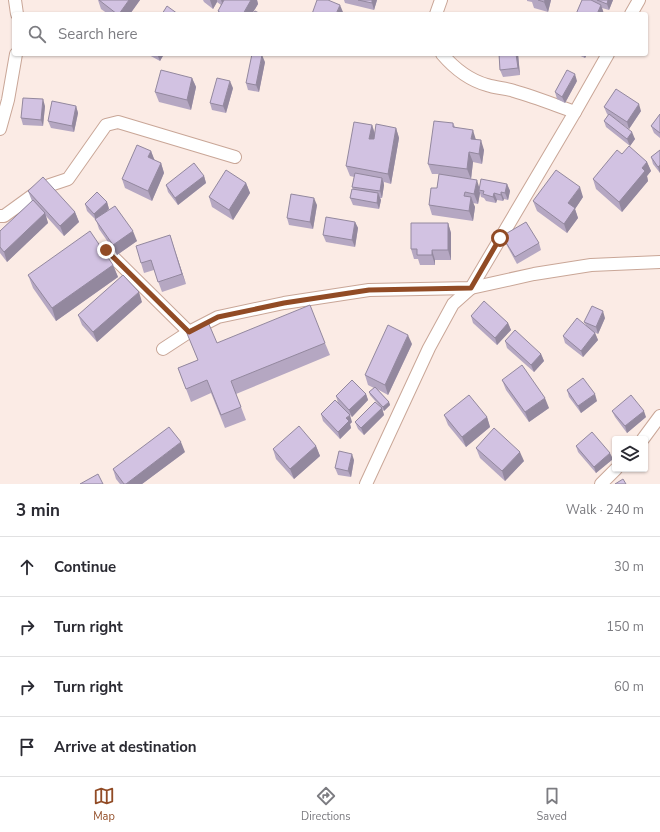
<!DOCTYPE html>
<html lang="en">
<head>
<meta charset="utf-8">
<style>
  :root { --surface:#fff; --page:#f7f7f7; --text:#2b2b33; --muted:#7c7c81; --line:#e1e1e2; --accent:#914b25 }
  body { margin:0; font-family:"Nunito Sans",sans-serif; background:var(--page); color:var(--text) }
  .controls { position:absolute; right:12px; bottom:12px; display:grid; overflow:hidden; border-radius:4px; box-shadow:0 1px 3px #0004 }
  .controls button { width:36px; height:36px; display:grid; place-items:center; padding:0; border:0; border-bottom:1px solid var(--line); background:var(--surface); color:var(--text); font:20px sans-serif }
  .stop { position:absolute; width:12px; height:12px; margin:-9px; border:3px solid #914b25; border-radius:50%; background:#fff }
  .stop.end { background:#914b25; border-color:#fff; box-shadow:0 1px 4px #0008 }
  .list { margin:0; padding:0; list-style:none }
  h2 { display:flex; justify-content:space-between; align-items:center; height:52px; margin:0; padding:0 16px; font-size:17px }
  h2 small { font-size:13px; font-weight:400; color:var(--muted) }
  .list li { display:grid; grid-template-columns:26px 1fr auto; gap:12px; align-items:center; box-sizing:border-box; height:60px; padding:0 16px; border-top:1px solid var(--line) }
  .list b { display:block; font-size:15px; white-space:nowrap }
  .list em { font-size:13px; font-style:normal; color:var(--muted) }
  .icon { flex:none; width:22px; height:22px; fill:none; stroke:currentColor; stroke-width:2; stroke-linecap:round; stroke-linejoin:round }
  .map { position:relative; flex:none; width:660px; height:484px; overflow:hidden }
  .search { position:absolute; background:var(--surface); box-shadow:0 1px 3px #0004; left:12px; right:12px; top:12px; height:44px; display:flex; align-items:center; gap:10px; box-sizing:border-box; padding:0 14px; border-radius:4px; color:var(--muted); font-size:15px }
  .sheet { height:292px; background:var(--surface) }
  nav { display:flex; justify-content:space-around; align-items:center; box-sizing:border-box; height:56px; border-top:1px solid var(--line); background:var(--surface); font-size:11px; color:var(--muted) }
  nav a { display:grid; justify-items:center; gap:2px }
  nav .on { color:var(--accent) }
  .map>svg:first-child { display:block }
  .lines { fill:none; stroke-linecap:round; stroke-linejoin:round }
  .minor-casing { stroke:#c9a697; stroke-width:14 }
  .minor { stroke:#fff; stroke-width:12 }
  .wall { fill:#b5a7c2 }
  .shaded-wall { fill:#93889e }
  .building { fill:#d2c2e2; stroke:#93889e }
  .route { stroke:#914b25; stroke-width:5 }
</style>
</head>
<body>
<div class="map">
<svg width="660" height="484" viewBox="0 0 660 484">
  <rect width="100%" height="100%" fill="#fbebe5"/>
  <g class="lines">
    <!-- minor casing -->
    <g class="minor-casing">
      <g id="minor">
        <polyline points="15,0 17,14"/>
        <polyline points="436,14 441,0"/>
        <polyline points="631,14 639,0"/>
        <path d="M442 54C454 68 469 80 487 85 496 88 505 88 514 91 535 97 555 105 575 112"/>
        <polyline points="0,129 8,100 16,54"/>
        <polyline points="0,216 4,216 44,187 68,179 106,125 118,122 235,157"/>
        <polyline points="106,250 189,332"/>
        <polyline points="163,349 189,332 218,317 284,303 369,290 471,288 534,274 591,265 660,262"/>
        <polyline points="643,439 660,416"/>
        <polyline points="366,484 429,348 453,304 471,288 575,112 608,54"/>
        <polyline points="601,484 616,469"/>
      </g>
    </g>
    <!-- minor -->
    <use href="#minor" class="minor"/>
  </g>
  <!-- wall -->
  <g class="wall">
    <polygon points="98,0 140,0 130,14 108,14 101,9"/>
    <polygon points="203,0 257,0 258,4 252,14 219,14 218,11 221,5 217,2 213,9 204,2"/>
    <polygon points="344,0 377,0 374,10 345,3"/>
    <polygon points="527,0 551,0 548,12 534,8 532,2 527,1"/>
    <polygon points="582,0 613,0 609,10 602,8 604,14 576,14"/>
    <polygon points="147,54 164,54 160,61"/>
    <polygon points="499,54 518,54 520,75 503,77 500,70"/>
    <polygon points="576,54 587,54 585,58"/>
    <polygon points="265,62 259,92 248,90 246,83"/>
    <polygon points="192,78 196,87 191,110 159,102 155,92"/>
    <polygon points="577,81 565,103 557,99 555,92"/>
    <polygon points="233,88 226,113 212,110 210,103"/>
    <polygon points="45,106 43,126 23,125 21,118"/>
    <polygon points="76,106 78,113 74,132 51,128 48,121"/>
    <polygon points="604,107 641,111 629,129 619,122 635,139 630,146 606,127 604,121 608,115 607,114"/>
    <polygon points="660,114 660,138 654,133 651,126"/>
    <polygon points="453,123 455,127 476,139 484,150 482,164 473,162 471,179 442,175 479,188 507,184 510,191 508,200 504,199 503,201 497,200 496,203 486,201 484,198 481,197 480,193 478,204 473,203 475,207 473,221 432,215 429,205 437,188 439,174 432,174 428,164"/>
    <polygon points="372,125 375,133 396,128 399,138 391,184 384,182 384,185 382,198 380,198 381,200 379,209 353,205 350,198 353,189 352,187 354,177 350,176 346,166"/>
    <polygon points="660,150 660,173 653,164 651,157"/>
    <polygon points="151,151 154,160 161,163 164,173 152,201 125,188 122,179"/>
    <polygon points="622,154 647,162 651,171 647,176 648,181 622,212 596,189 593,179"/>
    <polygon points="204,176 206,183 178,205 168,192 166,185"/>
    <polygon points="246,183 250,193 233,220 212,207 209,197"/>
    <polygon points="28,191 75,212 79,222 64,236 46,216 48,223 7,262 0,253 0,231 32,201"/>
    <polygon points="583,197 575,209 578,218 567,233 537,211 533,201"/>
    <polygon points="107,202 109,209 106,212 137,241 117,255 99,229 96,220 87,211 85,204"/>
    <polygon points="317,205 313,229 289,225 287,218"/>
    <polygon points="355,222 358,228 355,247 326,242 323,235"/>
    <polygon points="448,223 451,233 451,260 435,260 435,265 420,265 418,259 414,259 411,249"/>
    <polygon points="170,235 186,284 162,292 154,270 144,273 141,263"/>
    <polygon points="502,236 539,243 541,250 517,264 505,242"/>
    <polygon points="113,265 118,277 56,321 33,288 28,275"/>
    <polygon points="142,302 97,342 82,325 78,315"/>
    <polygon points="471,316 508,323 511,330 497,345 473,323"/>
    <polygon points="605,318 598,334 594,332 595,333 598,340 583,357 565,343 563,336 586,325 584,322"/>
    <polygon points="186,331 217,343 325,343 330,355 236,394 246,420 225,428 211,393 191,402 183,381 178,368 198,360"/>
    <polygon points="505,341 541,354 544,361 534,372 507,348"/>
    <polygon points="412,344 388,395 377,389 389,402 390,405 384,411 370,395 369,392 374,388 368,385 365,375"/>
    <polygon points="502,380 549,408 529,422 506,390"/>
    <polygon points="567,390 597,401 581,413 569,397"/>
    <polygon points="366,394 368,400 352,417 338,403 336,396"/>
    <polygon points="382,408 384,415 364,435 358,429 355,422"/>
    <polygon points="612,411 646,417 627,433 615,417"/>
    <polygon points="321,414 352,422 350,424 351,428 340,439 323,421"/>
    <polygon points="444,415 487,417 490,427 466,447 448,425"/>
    <polygon points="316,446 320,456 294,479 276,459 273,449"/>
    <polygon points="576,446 613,459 596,473 578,452"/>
    <polygon points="476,448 524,461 505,481 480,458"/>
    <polygon points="185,452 142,484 120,484 116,479 113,469"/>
    <polygon points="354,460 351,477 338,475 335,468"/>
  </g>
  <!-- shaded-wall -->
  <g class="shaded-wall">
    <polygon points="129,0 140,0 130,14 119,14"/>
    <polygon points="210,0 217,0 217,2 213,9"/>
    <polygon points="221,0 228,0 223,6"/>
    <polygon points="251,0 257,0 258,4 252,14 243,14"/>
    <polygon points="372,0 377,0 374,10 372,3"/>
    <polygon points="545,0 551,0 548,12 544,2"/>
    <polygon points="608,0 613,0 609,10 607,4"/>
    <polygon points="340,5 343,12 342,14 336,14"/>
    <polygon points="601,5 604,14 597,14"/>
    <polygon points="157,54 164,54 160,61"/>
    <polygon points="516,54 518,54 520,75 518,68"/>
    <polygon points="583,54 587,54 585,58"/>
    <polygon points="262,55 265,62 259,92 256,85"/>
    <polygon points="575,74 577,81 565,103 562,97"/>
    <polygon points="192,78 196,87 191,110 187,100"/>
    <polygon points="230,81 233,88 226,113 223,106"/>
    <polygon points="43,99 45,106 43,126 41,120"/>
    <polygon points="639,104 641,111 629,129 627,122"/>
    <polygon points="76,106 78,113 74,132 72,126"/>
    <polygon points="372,125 375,135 373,149 369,139"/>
    <polygon points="396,128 399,138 391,184 388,174"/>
    <polygon points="473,130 476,140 471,139"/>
    <polygon points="632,132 635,139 630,146 627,139"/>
    <polygon points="481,140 484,150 482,164 479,154"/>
    <polygon points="151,151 155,161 148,157"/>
    <polygon points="469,152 473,162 471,179 467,169"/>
    <polygon points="647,162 651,171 647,176 648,181 622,212 619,202 642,168"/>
    <polygon points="161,163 164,173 152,201 148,191"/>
    <polygon points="660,165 660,173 658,167"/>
    <polygon points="204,176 206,183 178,205 175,198"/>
    <polygon points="382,178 384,185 382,198 380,191"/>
    <polygon points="477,180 480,190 479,190 480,193 478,204 474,194"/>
    <polygon points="246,183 250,193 233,220 229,210"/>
    <polygon points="507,184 510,191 508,200 505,193"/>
    <polygon points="580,187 583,197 575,209 578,218 567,233 564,224 568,203"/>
    <polygon points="501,192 504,199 503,201 501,195"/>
    <polygon points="378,193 381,200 379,209 377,203"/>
    <polygon points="494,193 497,200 496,203 493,197"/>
    <polygon points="471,197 475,207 473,221 469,211"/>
    <polygon points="314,198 317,205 313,229 310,222"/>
    <polygon points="107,202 109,209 96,221 94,214"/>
    <polygon points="75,212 79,222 64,236 60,226"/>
    <polygon points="45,213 48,223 7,262 4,252"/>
    <polygon points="355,222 358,228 355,247 352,240"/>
    <polygon points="448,223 451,233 451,260 448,250"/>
    <polygon points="133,231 137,241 117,255 113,245"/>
    <polygon points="170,235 173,245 186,284 182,274"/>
    <polygon points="432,250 435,260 435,265 432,255"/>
    <polygon points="113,265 118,277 56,321 52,308"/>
    <polygon points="139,292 142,302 97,342 93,332"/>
    <polygon points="603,311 605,318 598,334 596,327"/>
    <polygon points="508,323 511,330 497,345 495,338"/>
    <polygon points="595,333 598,340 583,357 581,351"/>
    <polygon points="408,335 412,344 388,395 385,385"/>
    <polygon points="541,354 544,361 534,372 531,365"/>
    <polygon points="366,394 368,400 352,417 349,410"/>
    <polygon points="595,394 597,401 581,413 578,406"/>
    <polygon points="545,398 549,408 529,422 525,412"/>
    <polygon points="389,402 390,405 384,411 383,407"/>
    <polygon points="382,408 384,415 364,435 361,428"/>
    <polygon points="644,411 646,417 627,433 625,426"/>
    <polygon points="350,415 352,422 350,424 351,428 340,439 338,432 346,418"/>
    <polygon points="487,417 490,427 466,447 462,437"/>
    <polygon points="181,442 185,452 142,484 126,484"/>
    <polygon points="316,446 320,456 294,479 290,469"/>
    <polygon points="520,452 524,461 505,481 502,471"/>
    <polygon points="610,453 613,459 596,473 594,467"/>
    <polygon points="352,454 354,460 351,477 348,471"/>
  </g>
  <!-- building -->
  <g class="building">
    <polygon points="99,0 129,0 119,14 117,14"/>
    <polygon points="224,0 251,0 243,14 222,14 218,11"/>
    <polygon points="317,0 328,0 340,5 336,14 312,14"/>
    <polygon points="358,0 372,0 372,3"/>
    <polygon points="538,0 545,0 544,2"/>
    <polygon points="582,0 591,0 601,5 597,14 576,14"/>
    <polygon points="597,0 608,0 607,4"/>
    <polygon points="167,6 178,14 162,14"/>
    <polygon points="255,11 261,14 253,14"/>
    <polygon points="252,54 262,55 256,85 246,83"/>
    <polygon points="499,54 516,54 518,68 500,70"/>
    <polygon points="161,70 192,78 187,100 155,92"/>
    <polygon points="567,70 575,74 562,97 555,92"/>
    <polygon points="217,78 230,81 223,106 210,103"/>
    <polygon points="616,89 639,104 627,122 604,107"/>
    <polygon points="23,98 43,99 41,120 21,118"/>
    <polygon points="52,101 76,106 72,126 48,121"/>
    <polygon points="609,114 632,132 627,139 604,121"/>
    <polygon points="660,114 660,133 651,126"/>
    <polygon points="434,121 453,123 453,127 473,130 471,139 481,140 479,154 469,152 467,169 428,164"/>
    <polygon points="354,122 372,125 369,139 374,139 376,124 396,128 388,174 346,166"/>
    <polygon points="137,145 151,151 148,157 161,163 148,191 122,179"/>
    <polygon points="629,146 647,162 642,168 645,171 619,202 593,179 617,150 622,154"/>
    <polygon points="660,150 660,165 658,167 651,157"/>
    <polygon points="194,163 204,176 175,198 166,185"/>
    <polygon points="226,170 246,183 229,210 209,197"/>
    <polygon points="556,170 580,187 568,203 575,208 564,224 533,201"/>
    <polygon points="355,173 382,178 380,191 352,187"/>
    <polygon points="439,174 477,180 474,194 465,192 464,196 471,197 469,211 429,205 431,188 437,188"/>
    <polygon points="43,177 75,212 60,226 28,191"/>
    <polygon points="481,179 507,184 505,193 501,192 501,195 494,193 493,197 483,194 484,191 479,190"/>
    <polygon points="352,189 378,193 377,203 350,198"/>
    <polygon points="97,192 107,202 94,214 85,204"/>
    <polygon points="291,194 314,198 310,222 287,218"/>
    <polygon points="33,200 45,213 4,252 0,247 0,231"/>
    <polygon points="115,206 133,231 113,245 95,219"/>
    <polygon points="326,217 355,222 352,240 323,235"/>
    <polygon points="526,222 539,243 515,257 502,236"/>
    <polygon points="411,223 448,223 448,250 432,250 432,255 417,255 417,249 411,249"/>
    <polygon points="90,231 113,265 52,308 28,275"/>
    <polygon points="170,235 182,274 158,282 151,260 141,263 136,246"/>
    <polygon points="123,275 139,292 93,332 78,315"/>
    <polygon points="484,301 508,323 495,338 471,316"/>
    <polygon points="310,305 325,343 231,381 241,407 221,415 207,380 186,389 178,368 198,360 186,331 208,322 217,343"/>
    <polygon points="592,306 603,311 596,327 584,322"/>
    <polygon points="577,318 595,333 581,351 563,336"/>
    <polygon points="388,325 408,335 385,385 365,375"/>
    <polygon points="515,330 541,354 531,365 505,341"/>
    <polygon points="522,365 545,398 525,412 502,380"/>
    <polygon points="583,378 595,394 578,406 567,390"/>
    <polygon points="352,380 366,394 349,410 336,396"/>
    <polygon points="375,387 389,402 383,407 369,392"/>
    <polygon points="469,395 487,417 462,437 444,415"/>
    <polygon points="631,395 644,411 625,426 612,411"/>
    <polygon points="335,400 350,415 346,418 349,421 338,432 321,414"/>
    <polygon points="375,402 382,408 361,428 355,422"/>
    <polygon points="299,426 316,446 290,469 273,449"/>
    <polygon points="169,427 181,442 126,484 124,484 113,469"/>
    <polygon points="494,428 520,452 502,471 476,448"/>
    <polygon points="592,432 610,453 594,467 576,446"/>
    <polygon points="339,451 352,454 348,471 335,468"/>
    <polygon points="98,474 103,484 80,484"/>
    <polygon points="623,479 626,484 615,484"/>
  </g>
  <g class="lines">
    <!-- route -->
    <polyline class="route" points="106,250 189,332 218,317 284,303 369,290 471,288 500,238"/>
  </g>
</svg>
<div class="controls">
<button><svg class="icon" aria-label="layers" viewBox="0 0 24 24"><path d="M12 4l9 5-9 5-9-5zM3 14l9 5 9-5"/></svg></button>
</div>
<div class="stop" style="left:500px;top:238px"></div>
<div class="stop end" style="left:106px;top:250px"></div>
<div class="search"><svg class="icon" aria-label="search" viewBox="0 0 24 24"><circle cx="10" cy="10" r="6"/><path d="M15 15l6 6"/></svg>Search here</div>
</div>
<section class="sheet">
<h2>3 min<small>Walk · 240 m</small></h2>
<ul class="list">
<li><svg class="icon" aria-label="ahead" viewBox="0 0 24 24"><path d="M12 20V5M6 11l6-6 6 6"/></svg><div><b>Continue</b></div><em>30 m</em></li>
<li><svg class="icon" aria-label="right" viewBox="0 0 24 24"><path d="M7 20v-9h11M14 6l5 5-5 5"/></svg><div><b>Turn right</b></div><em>150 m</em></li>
<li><svg class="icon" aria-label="right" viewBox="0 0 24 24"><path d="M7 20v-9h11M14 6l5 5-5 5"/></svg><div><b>Turn right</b></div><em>60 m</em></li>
<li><svg class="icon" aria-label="arrive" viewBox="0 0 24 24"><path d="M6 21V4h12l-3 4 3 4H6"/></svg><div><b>Arrive at destination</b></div></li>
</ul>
</section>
<nav>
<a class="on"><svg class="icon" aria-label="map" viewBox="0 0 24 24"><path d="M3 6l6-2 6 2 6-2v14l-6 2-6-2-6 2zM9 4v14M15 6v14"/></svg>Map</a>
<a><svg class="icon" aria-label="directions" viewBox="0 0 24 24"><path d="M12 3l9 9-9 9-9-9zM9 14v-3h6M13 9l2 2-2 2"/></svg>Directions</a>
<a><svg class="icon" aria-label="saved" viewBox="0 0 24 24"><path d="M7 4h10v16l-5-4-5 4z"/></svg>Saved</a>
</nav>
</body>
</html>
